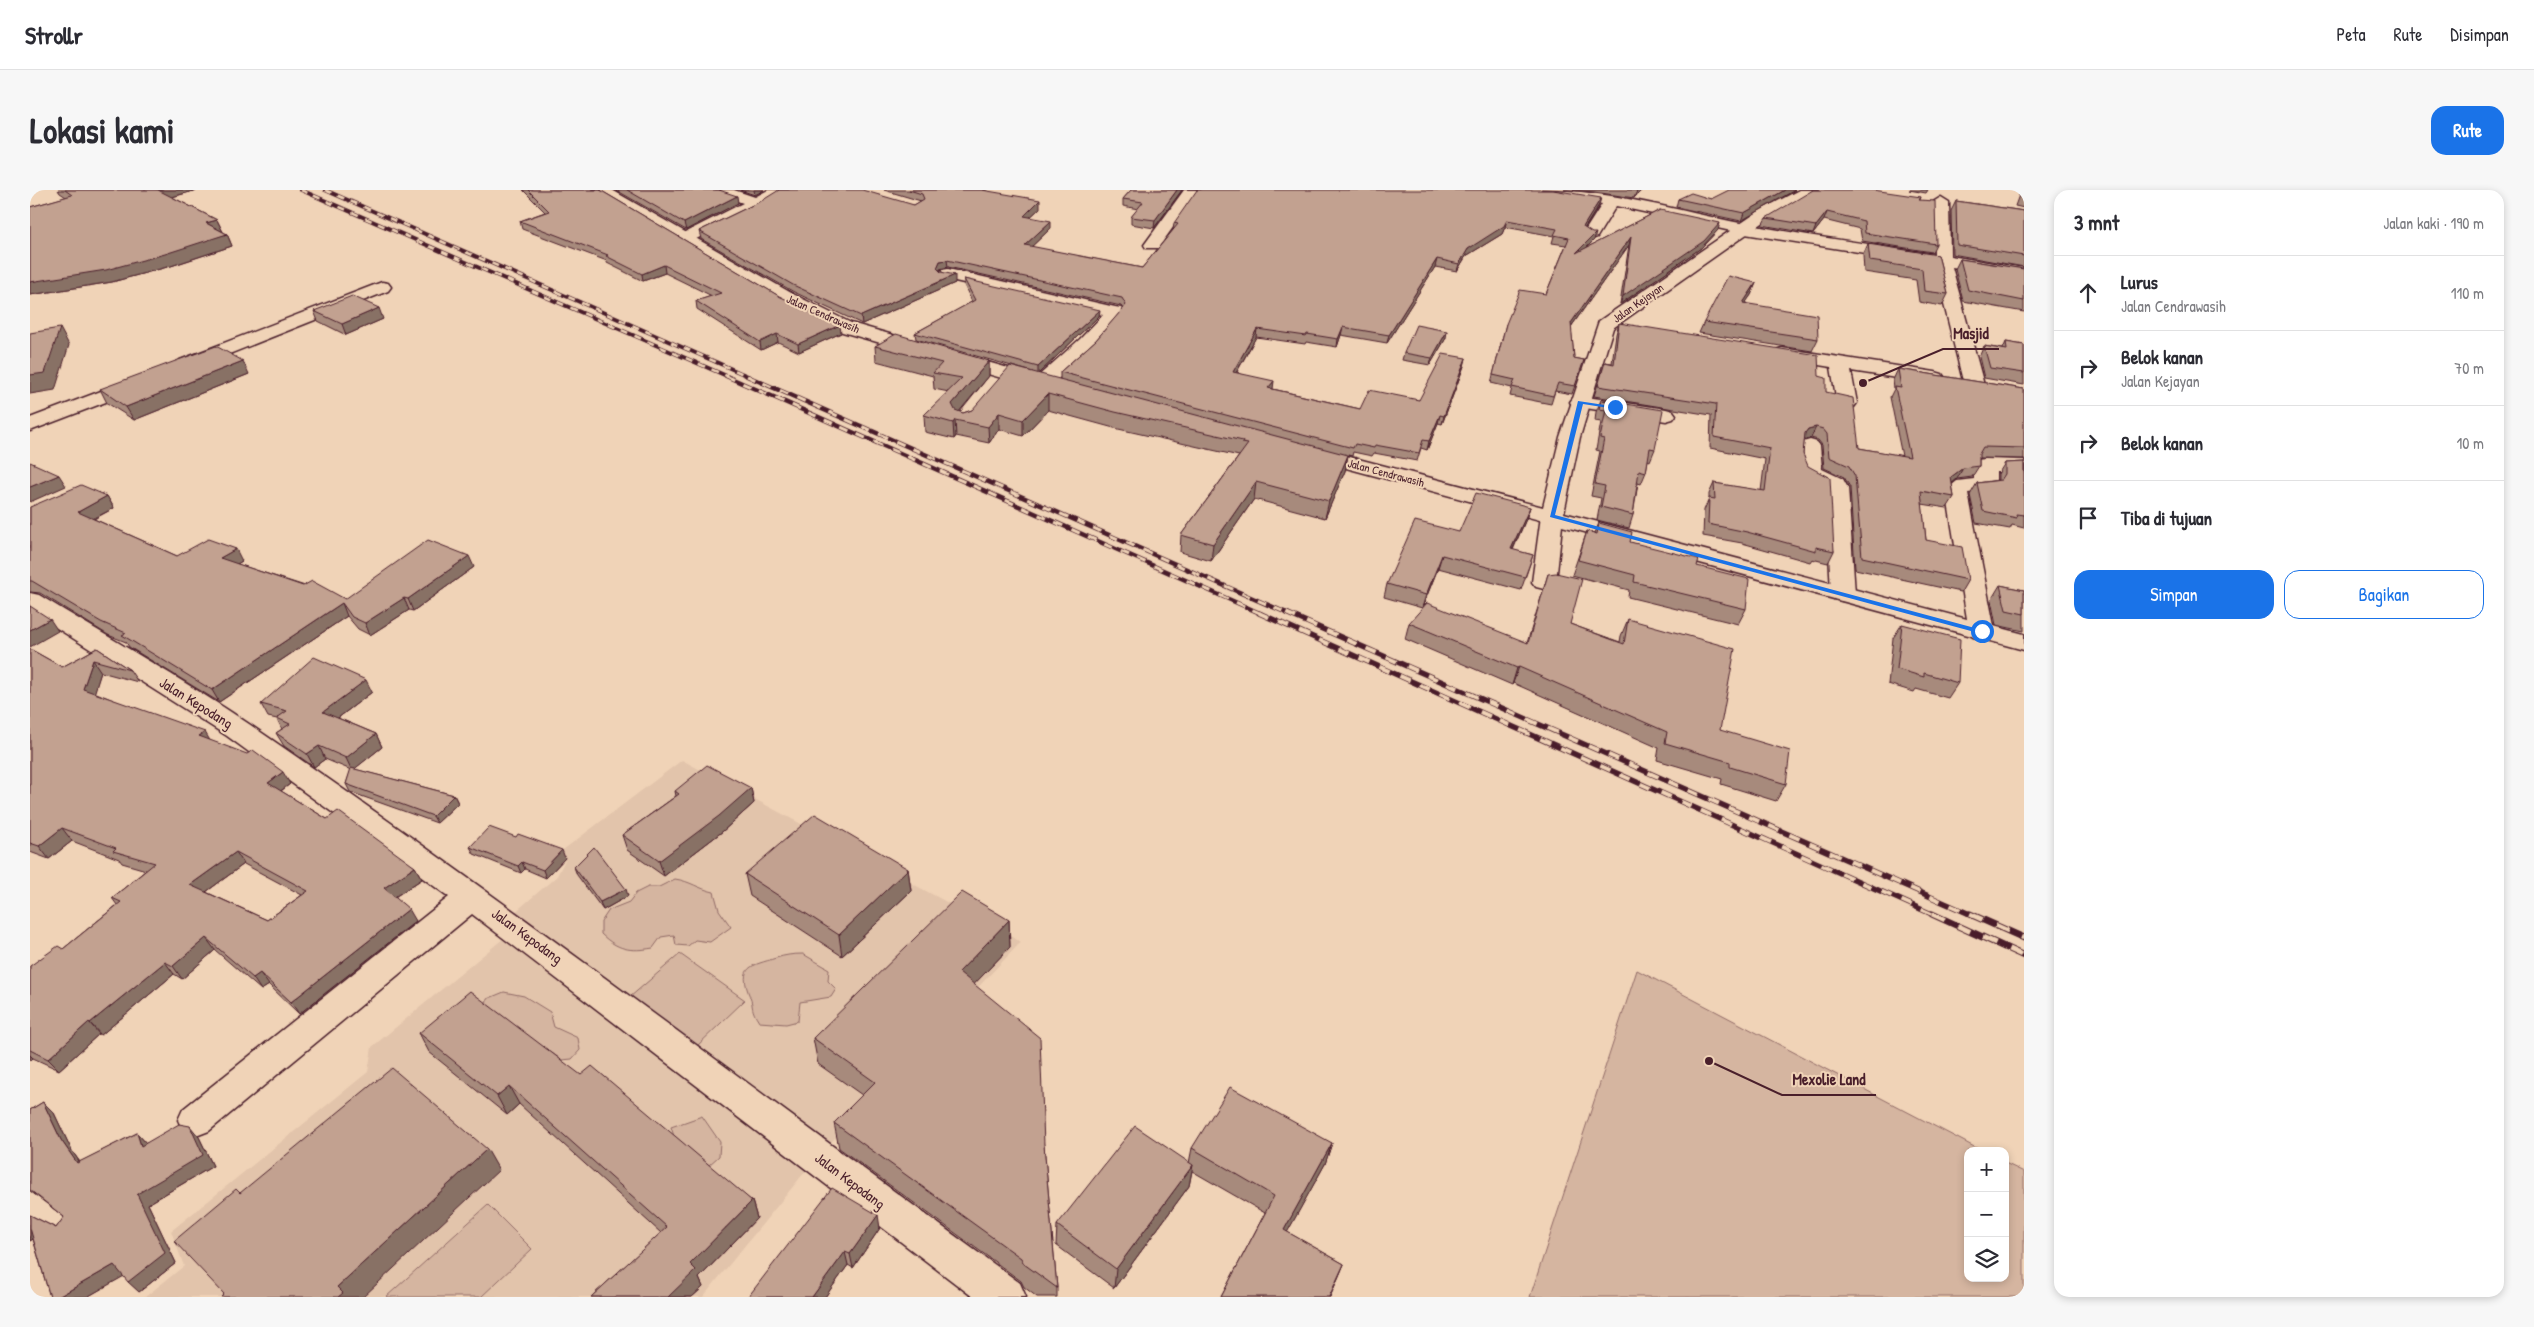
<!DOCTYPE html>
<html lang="id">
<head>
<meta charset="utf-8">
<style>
  :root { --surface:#fff; --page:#f7f7f7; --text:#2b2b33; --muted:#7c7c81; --line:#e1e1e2; --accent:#1a73e8 }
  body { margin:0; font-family:"Patrick Hand",sans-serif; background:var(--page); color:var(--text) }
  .controls { position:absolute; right:15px; bottom:15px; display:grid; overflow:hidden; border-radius:10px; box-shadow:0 2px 8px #0003 }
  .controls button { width:45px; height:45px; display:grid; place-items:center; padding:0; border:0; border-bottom:1px solid var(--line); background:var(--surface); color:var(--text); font:25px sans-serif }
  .stop { position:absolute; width:15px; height:15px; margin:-11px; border:4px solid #1a73e8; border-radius:50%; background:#fff }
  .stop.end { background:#1a73e8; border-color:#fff; box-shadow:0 1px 5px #0008 }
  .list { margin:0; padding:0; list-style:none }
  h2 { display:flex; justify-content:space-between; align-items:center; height:65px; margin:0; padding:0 20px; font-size:21px }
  h2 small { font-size:16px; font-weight:400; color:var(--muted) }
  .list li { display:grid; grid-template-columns:32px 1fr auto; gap:15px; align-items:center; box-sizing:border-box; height:75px; padding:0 20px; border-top:1px solid var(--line) }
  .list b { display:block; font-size:19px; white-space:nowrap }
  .list p { margin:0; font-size:16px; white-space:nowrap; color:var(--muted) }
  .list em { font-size:16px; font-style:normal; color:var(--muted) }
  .actions { display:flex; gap:10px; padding:15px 20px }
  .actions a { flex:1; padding:11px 0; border:1px solid var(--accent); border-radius:15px; text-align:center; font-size:18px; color:var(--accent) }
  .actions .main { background:var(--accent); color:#fff }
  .icon { flex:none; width:28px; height:28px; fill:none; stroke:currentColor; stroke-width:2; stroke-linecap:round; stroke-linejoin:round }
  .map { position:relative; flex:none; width:1994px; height:1107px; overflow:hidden; border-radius:15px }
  header { display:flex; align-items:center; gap:30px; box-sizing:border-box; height:70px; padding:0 25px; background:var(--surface); border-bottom:1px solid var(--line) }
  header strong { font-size:24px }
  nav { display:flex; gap:28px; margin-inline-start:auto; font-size:18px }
  .intro { display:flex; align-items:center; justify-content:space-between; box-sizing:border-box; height:120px; padding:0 30px }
  h1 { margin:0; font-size:35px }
  .button { padding:12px 22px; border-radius:15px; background:var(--accent); color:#fff; font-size:18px; font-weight:700 }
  main { display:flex; gap:30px; padding:0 30px }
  aside { flex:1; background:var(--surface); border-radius:15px; box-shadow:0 2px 8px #0003 }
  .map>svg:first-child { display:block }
  .built { fill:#e2c4ab }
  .green { fill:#d5b5a0; stroke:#906a66 }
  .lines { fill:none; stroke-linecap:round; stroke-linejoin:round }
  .street-casing { stroke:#4a1f2b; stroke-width:3 }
  .secondary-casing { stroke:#4a1f2b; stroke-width:3 }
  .street { fill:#f0d3b7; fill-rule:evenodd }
  .secondary { fill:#f0d3b7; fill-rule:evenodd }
  .rail-far3-casing { stroke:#4a1f2b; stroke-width:4 }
  .rail-far2-casing { stroke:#4a1f2b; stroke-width:4.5 }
  .rail-far1-casing { stroke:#4a1f2b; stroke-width:5.5 }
  .rail-casing { stroke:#4a1f2b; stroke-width:7 }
  .rail-far3 { stroke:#f0d3b7; stroke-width:2.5; stroke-dasharray:7; stroke-linecap:butt }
  .rail-far2 { stroke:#f0d3b7; stroke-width:3; stroke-dasharray:9; stroke-linecap:butt }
  .rail-far1 { stroke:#f0d3b7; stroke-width:4; stroke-dasharray:11; stroke-linecap:butt }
  .rail { stroke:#f0d3b7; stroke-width:5; stroke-dasharray:14; stroke-linecap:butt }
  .wall { fill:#a78a7c; stroke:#4a1f2b; fill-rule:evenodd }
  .shaded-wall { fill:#887165; stroke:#4a1f2b }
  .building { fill:#c2a190; stroke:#4a1f2b; fill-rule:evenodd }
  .route { fill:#1a73e8 }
  .labels { text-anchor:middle; stroke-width:4; stroke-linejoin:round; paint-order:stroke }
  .far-street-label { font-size:12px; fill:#4a1f2b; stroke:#f0d3b7 }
  .street-label { font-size:15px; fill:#4a1f2b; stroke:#f0d3b7 }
  .leader { fill:none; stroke:#4a1f2b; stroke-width:2 }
  .callout-dot { fill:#4a1f2b; stroke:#f0d3b7; stroke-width:2 }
  .callout-label { font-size:16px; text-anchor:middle; font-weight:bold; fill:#4a1f2b; stroke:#f0d3b7; stroke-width:4; stroke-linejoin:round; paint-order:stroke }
</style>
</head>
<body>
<header>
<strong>Strollr</strong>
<nav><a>Peta</a><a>Rute</a><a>Disimpan</a></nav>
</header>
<div class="intro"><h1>Lokasi kami</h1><a class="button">Rute</a></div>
<main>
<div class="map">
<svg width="1994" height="1107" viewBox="0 0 1994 1107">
  <rect width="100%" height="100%" fill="#f0d3b7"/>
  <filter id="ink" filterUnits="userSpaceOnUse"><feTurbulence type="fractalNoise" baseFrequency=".02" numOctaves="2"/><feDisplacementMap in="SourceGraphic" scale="10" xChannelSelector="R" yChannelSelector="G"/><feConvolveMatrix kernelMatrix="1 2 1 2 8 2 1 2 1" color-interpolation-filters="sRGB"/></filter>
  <g filter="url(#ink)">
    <!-- built -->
    <polygon class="built" points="652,570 991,752 787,967 673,1107 115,1107 154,1076 141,1041 338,882 342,857 486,738 476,730 527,686 535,670 529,663"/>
    <!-- green -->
    <g class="green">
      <path d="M645 689C660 691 669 699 684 702L689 720 701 737 680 752 665 750 658 756 646 755 644 745 631 747 623 758C600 762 588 760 571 744V732L579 720 599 712 606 703 618 697H629Z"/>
      <polygon points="650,764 715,810 666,857 600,807"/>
      <path d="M773 764 799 779 798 791 806 799 801 807 770 812 768 831 756 834 729 832C720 818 724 818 720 807 707 775 722 776 746 768 755 765 763 764 773 764Z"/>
      <polygon points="1607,780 1952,961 1938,961 1938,1088 1975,1088 1975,973 1994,982 1994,1107 1500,1107"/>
      <polygon points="474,802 494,806 520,822 524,837 548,848 550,860 542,869 532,870 456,817 457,809"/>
      <polygon points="672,926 690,952 689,966 679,975 644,946 641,937"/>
      <polygon points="458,1015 502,1059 451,1107 356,1107"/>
    </g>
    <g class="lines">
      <!-- street casing -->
      <g class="street-casing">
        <g id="street">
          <polygon points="681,0 704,0 725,7 738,0 758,0 733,16 662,51 650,51 648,48 650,45 713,13 684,3"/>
          <polygon points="1154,0 1170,0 1128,58 1116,58 1114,55"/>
          <path d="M1512 0C1582 0 1647 21 1715 34 1777 46 1841 54 1904 64L1903 12 1911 7 1919 12 1920 66 1994 78V88L1922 77 1954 195 1951 199H1937L1934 195 1904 74 1715 44 1586 16 1567 47 1561 49 1553 44 1572 14 1520 5Z"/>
          <polygon points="918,79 1085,117 1091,118 1094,122 1064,157 1019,197 1005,197 1002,193 1005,189 1050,149 1073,125 912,88 909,84 912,80"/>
          <polygon points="352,92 358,93 361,97 358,101 164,178 150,178 147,174 150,170"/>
          <polygon points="1752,158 1905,182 1912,184 1915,188 1912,192 1905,194 1821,181 1827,213 1824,217 1810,217 1807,213 1801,177 1745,168 1743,164 1745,160"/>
          <polygon points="108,187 115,189 118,193 115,197 0,241 0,228"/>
          <polygon points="1550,206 1636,219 1643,221 1646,225 1643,229 1636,231 1543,216 1540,212 1543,208"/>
          <path d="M1780 250 1787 252 1790 256 1792 279 1813 289 1818 298 1825 404 1822 409 1813 411 1804 409 1801 404 1796 298C1790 294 1780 291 1774 286 1768 281 1768 258 1773 252Z"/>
          <polygon points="1955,269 1994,270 1994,282 1966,282 1966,295 1963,300 1938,303 1965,441 1961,447 1952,449 1943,447 1939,441 1916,300 1927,291 1944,289 1944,275 1947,270"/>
          <polygon points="1522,319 1530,321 1533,326 1526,392 1522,397 1514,399 1506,397 1502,392 1511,326 1514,321"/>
          <path d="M0 403 9 405C79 448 151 488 219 534 481 713 733 907 990 1093L996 1107H943L442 724 179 941 166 946 153 941 148 930 153 919 419 707 197 546 0 421Z"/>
        </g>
      </g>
      <!-- secondary casing -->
      <g class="secondary-casing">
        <g id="secondary">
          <polygon points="563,0 582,0 763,104 821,133 1017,189 1020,193 1017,197 1010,199 809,141 751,112"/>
          <polygon points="1769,0 1789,0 1741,27 1583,138 1550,247 1534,323 1994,444 1994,460 1275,267 1271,263 1275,259 1282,257 1513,317 1530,247 1569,131 1729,21"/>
        </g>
      </g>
      <!-- street -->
      <use href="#street" class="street"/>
      <!-- secondary -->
      <use href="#secondary" class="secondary"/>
      <!-- rail-far3 casing -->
      <g class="rail-far3-casing">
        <g id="rail-far3">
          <polyline points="271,0 699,187"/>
          <polyline points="295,0 720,187"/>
        </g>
      </g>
      <!-- rail-far2 casing -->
      <g class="rail-far2-casing">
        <g id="rail-far2">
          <polyline points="696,186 1232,424"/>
          <polyline points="717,186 1259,424"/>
        </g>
      </g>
      <!-- rail-far1 casing -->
      <g class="rail-far1-casing">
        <g id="rail-far1">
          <polyline points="1229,423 1904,725"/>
          <polyline points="1256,423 1942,725"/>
        </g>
      </g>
      <!-- rail casing -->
      <g class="rail-casing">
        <g id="rail">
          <polyline points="1902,724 1994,766"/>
          <polyline points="1940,724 1994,748"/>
        </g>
      </g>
      <!-- rail-far3 -->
      <use href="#rail-far3" class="rail-far3"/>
      <!-- rail-far2 -->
      <use href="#rail-far2" class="rail-far2"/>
      <!-- rail-far1 -->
      <use href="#rail-far1" class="rail-far1"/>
      <!-- rail -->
      <use href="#rail" class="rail"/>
    </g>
    <!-- wall -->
    <g class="wall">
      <polygon points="28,0 167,0 142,7 187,30 193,42 197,44 202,56 141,76 82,92 0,105 0,17 36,7 30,3"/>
      <polygon points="493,0 570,0 811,143 769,162 748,152 731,160 667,119 666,111 682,106 635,83 613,91 577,73 577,71 492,39 490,31 515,22"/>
      <polygon points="586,0 689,0 708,13 656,40"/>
      <polygon points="710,0 734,0 725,5"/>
      <polygon points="854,0 956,0 956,1 1010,18 1000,27 1021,38 1001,57 1112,78 1143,40 1144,33 1569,15 1555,38 1564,50 1556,58 1630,20 1688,40 1671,58 1590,114 1599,55 1541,137 1544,168 1554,170 1542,204 1525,201 1521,214 1480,206 1482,198 1461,193 1476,134 1516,104 1536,55 1522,53 1524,46 1475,37 1472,44 1436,66 1427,81 1405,77 1357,153 1311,145 1307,157 1276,152 1275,154 1226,147 1207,182 1243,199 1330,219 1389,210 1436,168 1434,176 1412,234 1408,233 1397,260 1391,258 1387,271 1344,263 1342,266 1323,262 1322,266 1318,265 1315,281 1295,328 1224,309 1181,371 1150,362 1151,345 1209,266 1084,238 1018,220 993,246 969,239 959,253 926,246 924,249 895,242 894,225 919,202 904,199 903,186 846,171 845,156 959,171 959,186 930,222 933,223 942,220 1003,182 886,149 885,143 942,112 934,95 934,89 1069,126 1008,184 1030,190 1030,182 1066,150 1093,119 1091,116 918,77 910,79 910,80 925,93 832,134 764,102 671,49 669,41 733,10 884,15 891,11"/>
      <polygon points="1101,0 1152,0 1124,38 1101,34 1101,27 1108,19 1093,16 1093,9"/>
      <polygon points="1534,0 1612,0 1604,8 1564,2"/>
      <polygon points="1765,0 1711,31 1646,17 1648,9 1681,9"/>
      <polygon points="1879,0 1898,0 1896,3"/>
      <polygon points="1991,0 1994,0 1994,18 1985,16 1989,5"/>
      <polygon points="1891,7 1890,10 1906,54 1902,62 1832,51 1830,39 1794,30 1783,44 1732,35 1736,28"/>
      <polygon points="1926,11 1994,21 1994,77 1922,64 1921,21"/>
      <polygon points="1838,54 1908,65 1918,104 1912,116 1889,112 1886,90 1834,82 1833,65"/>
      <polygon points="1930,69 1994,79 1994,122 1933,111 1925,79"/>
      <polygon points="1726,93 1721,105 1715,113 1788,149 1782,161 1669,143 1674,132"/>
      <polygon points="284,121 353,129 316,145 288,131"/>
      <polygon points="1589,133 1789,186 1796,202 1829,258 1872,266 1860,207 1864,199 1863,190 1868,179 1994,199 1994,269 1949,268 1949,276 1942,287 1927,289 1922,293 1924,307 1917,318 1892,314 1896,350 1938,390 1931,402 1825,379 1820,297 1814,287 1794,278 1792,255 1788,250 1781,248 1774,250 1773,264 1804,361 1798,373 1782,369 1780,372 1712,353 1673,346 1674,320 1679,309 1679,304 1684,293 1731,301 1735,269 1680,258 1681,225 1564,206 1575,172 1582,173 1586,144"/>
      <polygon points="1416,148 1400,175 1372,170 1374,163"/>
      <polygon points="1976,152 1994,155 1994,195 1954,188 1949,167 1954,156 1973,159"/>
      <polygon points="219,184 104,230 77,213 70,199"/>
      <polygon points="1571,210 1625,259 1620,271 1618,270 1616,282 1611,294 1608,293 1603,325 1599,338 1567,330 1571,308 1561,306 1570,261 1566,260 1571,232 1565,231 1566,222"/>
      <polygon points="1994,272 1994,338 1982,335 1980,339 1946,333 1940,305 1947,293 1968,290 1968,284 1975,273"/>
      <polygon points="77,306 84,318 64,329 147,366 212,371 207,374 315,409 444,377 383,421 379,420 340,445 328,439 317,426 189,512 99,457 96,452 78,445 10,403 0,402 0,317"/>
      <polygon points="1500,317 1496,329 1483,360 1503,365 1491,400 1408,378 1392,418 1354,407 1357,394 1429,342"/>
      <polygon points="1569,333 1600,352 1667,376 1716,419 1708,434 1598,407 1599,400 1542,385 1557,341 1565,343"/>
      <polygon points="1518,384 1540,434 1590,452 1591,446 1598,429 1690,540 1756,594 1746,611 1691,594 1692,589 1627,570 1629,558 1483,493 1482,495 1375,449 1379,433 1497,453 1513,401"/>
      <polygon points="1970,395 1994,400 1994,441 1966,435 1961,410"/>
      <polygon points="1872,434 1928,493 1918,508 1886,499 1884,502 1858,494 1863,448"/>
      <path d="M67 458 100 480 108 492 71 482 64 502 179 550 260 594 251 601 297 629 385 677 392 689 365 707 386 731 269 824 239 795 231 800 185 760 152 789 144 784 71 845 69 844 29 880 3 868 0 871V776L33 759 87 715 82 708 116 680 92 673 89 669 42 651 19 669 0 662V459L32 477ZM214 674 272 705 237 730 176 702Z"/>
      <polygon points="342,502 308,528 346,544 352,557 324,579 424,605 428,613 407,633 320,602 316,594 321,580 295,569 284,577 254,556 246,543 252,539 247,529 238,527 231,514"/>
      <polygon points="721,598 724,613 693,641 634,686 597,660 592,645 646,606 645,601"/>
      <polygon points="440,657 535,668 516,688 495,679 491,683 444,664"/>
      <polygon points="544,677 598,706 573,720 547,685"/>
      <polygon points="878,679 881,701 812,766 720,706 715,684"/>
      <polygon points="979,730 980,757 944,794 1014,955 1027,1098 1027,1107 1007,1107 994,1097 991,1091 809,958 804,933 832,905 788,874 783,848"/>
      <polygon points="389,843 551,885 722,1011 727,1028 669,1088 673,1097 662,1107 561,1107 631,1043 489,914 477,925 399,862"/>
      <polygon points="13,912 24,923 42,961 50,972 107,943 116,953 169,947 183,976 118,1014 146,1073 109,1102 93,1086 57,1107 20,1107 3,1049 0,1051 0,1025 26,1038 34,1027 0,1001 0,920"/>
      <polygon points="1302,953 1295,974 1257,1042 1314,1074 1300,1107 1191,1107 1235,1023 1162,981 1159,996 1084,1098 1026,1055 1027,1035 1159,973 1162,958"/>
      <polygon points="850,1038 823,1078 818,1075 795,1107 718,1107"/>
    </g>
    <!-- shaded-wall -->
    <g class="shaded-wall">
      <polygon points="126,0 167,0 131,10"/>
      <polygon points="724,0 734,0 725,5"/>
      <polygon points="1147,0 1152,0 1124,38 1125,30"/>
      <polygon points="1608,0 1612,0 1604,8 1607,1"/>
      <polygon points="1755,0 1765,0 1711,31 1714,23"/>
      <polygon points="707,6 708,13 656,40 654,33"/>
      <polygon points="1571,8 1569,15 1551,44 1553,37"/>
      <polygon points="1010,10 1010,18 994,33 994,26"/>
      <polygon points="1797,22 1794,30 1783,44 1786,36"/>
      <polygon points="187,30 193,42 176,33"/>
      <polygon points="1477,30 1475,37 1472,44 1436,66 1427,81 1429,74 1438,59"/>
      <polygon points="1021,31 1021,38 995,63 995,55"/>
      <polygon points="1690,33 1688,40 1671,58 1590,114 1593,106"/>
      <polygon points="1566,43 1564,50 1544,71 1546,63"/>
      <polygon points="197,44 202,56 141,76 82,92 0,105 0,92"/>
      <polygon points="1601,47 1599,55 1538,141 1541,133"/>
      <polygon points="1407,69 1405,77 1357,153 1359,145"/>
      <polygon points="917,70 918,77 910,79 908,85 907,78 910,71"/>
      <polygon points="634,75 635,83 613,91 612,84"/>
      <polygon points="925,85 925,93 832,134 831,126"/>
      <polygon points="1726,93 1721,105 1708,124 1713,113"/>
      <polygon points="349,118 353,129 316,145 312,134"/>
      <polygon points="1070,120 1069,126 1008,184 1008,177"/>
      <polygon points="810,135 811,143 769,162 768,154"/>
      <polygon points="1313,137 1311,145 1307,157 1308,149"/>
      <polygon points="30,138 39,155 25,200 0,204 0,185"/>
      <polygon points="1227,139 1226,147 1202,190 1203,182"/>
      <polygon points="1417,141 1416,148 1400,175 1402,168"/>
      <polygon points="747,144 748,152 731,160 730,152"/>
      <polygon points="1436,168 1434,176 1412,234 1414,226"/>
      <polygon points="213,171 219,184 104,230 96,217"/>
      <polygon points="959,171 959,186 922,230 922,214"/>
      <polygon points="1244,191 1243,199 1238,198"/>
      <polygon points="1018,204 1018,220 993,246 993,230"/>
      <polygon points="969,223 969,239 959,253 958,237"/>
      <polygon points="1410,225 1408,233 1397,260 1399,251"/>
      <polygon points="925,230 926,246 924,249 923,233"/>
      <polygon points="1786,237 1781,248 1772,250 1775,243 1778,239"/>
      <polygon points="1318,265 1315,281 1295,328 1299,311"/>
      <polygon points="1933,278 1927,289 1915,299 1921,287"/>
      <polygon points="29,285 36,296 0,312 0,297"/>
      <polygon points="1226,292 1224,309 1181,371 1183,354"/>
      <polygon points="77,306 84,318 55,333 48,322"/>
      <polygon points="1500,317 1496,329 1477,372 1481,359"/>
      <polygon points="206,359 212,371 197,380 190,368"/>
      <polygon points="1412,365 1408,378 1392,418 1396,405"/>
      <polygon points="439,366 444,377 383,421 378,409"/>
      <polygon points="374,408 379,420 340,445 335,433"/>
      <polygon points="312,413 317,426 189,512 182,500"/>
      <polygon points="20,429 28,441 0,457 0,440"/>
      <polygon points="63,470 71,482 62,511 53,499"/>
      <polygon points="1489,477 1483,493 1482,495 1487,478"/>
      <polygon points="336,490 342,502 300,534 293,522"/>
      <polygon points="175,542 182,554 169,546"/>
      <polygon points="346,544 352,557 322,581 316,568"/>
      <polygon points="289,556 295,569 284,577 277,564"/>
      <polygon points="253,582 260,594 245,605 238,593"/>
      <polygon points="721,598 724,613 693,641 634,686 629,671"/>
      <polygon points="424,605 428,613 407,633 403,626"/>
      <polygon points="32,638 42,651 19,669 9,656"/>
      <polygon points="532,660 535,668 516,688 513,680"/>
      <polygon points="206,662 214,674 169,707 160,695"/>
      <polygon points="492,672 495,679 491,683 488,676"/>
      <polygon points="385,677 392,689 360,710 354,698"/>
      <polygon points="878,679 881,701 812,766 809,745"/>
      <polygon points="596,699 598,706 573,720 570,712"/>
      <polygon points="379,719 386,731 269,824 261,812"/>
      <polygon points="979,730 980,757 930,809 929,782"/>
      <polygon points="176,748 185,760 152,789 143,776"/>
      <polygon points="135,772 144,784 71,845 60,833"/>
      <polygon points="230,783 239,795 231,800 223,788"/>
      <polygon points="59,832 69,844 29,880 18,869"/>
      <polygon points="0,865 3,868 0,871"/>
      <polygon points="479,896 489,914 477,925 467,906"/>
      <polygon points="13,912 24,923 42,961 58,984 47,973 31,950"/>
      <polygon points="160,936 169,947 183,976 118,1014 146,1073 109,1102 98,1092 107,1004"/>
      <polygon points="107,943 117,954 111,956"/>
      <polygon points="1302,953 1295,974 1248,1059 1254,1040"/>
      <polygon points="457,959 469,980 333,1107 308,1107 307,1097"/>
      <polygon points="1163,975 1159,996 1084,1098 1086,1079"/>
      <polygon points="722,1011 727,1028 669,1088 673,1097 662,1107 638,1107 660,1074"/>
      <polygon points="848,1025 850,1038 823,1078 820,1064"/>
      <polygon points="0,1034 11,1043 0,1051"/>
      <polygon points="815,1062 818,1075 795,1107 782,1107"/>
      <polygon points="1314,1074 1300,1107 1299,1107"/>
      <polygon points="84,1075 96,1085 57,1107 28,1107"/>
    </g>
    <!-- building -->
    <g class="building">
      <polygon points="35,0 128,0 187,30 176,33 197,44 135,64 76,80 0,92 0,17 42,5"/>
      <polygon points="498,0 570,0 749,106 810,135 768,154 747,144 730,152 666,111 691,103 634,75 612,84 576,66 578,65 490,31 519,21"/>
      <polygon points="597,0 689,0 707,6 654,33"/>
      <polygon points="749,0 832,0 884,15 894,9 892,4 879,0 952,0 1010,10 994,26 1021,31 995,55 1112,78 1148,34 1144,33 1167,0 1523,0 1571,8 1553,37 1562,43 1566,43 1546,63 1630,20 1690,33 1674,51 1593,106 1601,47 1541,133 1544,168 1554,170 1545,196 1528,193 1523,206 1482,197 1485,190 1463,185 1476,134 1490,100 1516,104 1539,48 1524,45 1527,39 1477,30 1474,36 1438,59 1429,74 1407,69 1359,145 1313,137 1308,149 1277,144 1276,146 1227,139 1203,182 1244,191 1238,198 1330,219 1339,200 1389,210 1413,164 1436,168 1414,226 1410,225 1399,251 1393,250 1389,263 1345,255 1344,258 1325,254 1323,258 1030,182 1066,150 1096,115 1092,108 917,70 910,71 907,78 911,82 925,85 831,126 763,95 669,41 733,10"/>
      <polygon points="1101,0 1147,0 1125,30 1101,27 1113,12 1093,9"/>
      <polygon points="1699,0 1755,0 1714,23 1648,9 1661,3 1681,9"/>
      <polygon points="1783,0 1843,0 1891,7 1889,10 1905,11 1906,54 1835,43 1834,31 1797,22 1786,36 1736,28"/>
      <polygon points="1992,0 1994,0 1994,7 1990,6"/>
      <polygon points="1926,11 1994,21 1994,66 1927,55"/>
      <polygon points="1838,54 1908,65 1918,104 1894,101 1892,79 1840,71"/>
      <polygon points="1930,69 1994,79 1994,111 1938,100"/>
      <polygon points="1698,86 1726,93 1713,113 1787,125 1788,149 1674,132"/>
      <polygon points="934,89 1070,120 1008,177 885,143 945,110"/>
      <polygon points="322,106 349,118 312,134 284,121"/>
      <polygon points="1589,133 1788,165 1789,186 1796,188 1796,202 1823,208 1829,258 1880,267 1865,197 1871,198 1868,179 1994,199 1994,258 1953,257 1949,264 1949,276 1933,278 1921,287 1924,307 1891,301 1896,350 1932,357 1938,390 1832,367 1825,286 1819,276 1799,267 1797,244 1793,239 1786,237 1778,239 1775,243 1773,264 1778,276 1800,288 1804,361 1786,357 1786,361 1717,342 1678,334 1679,308 1685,309 1684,293 1735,301 1740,258 1684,247 1686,214 1568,196 1575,172 1584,174"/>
      <polygon points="1386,135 1417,141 1402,168 1374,163"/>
      <polygon points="30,138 15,183 0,185 0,143"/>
      <polygon points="866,144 959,171 922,214 925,220 933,223 942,220 980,176 1318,265 1299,311 1226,292 1183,354 1151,345 1218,254 1212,253 1213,251 1085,222 1018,204 993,230 969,223 958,237 925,230 923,233 894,225 932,188 903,183 912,173 845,156"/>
      <polygon points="1976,152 1994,155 1994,183 1960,178 1954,156 1977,160"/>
      <polygon points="186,156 213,171 96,217 70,199"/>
      <polygon points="1571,210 1633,220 1625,259 1620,258 1616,282 1609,280 1603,325 1571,317 1575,296 1565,294 1574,249 1570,248 1576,220 1569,219"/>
      <polygon points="0,272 29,285 0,297"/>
      <polygon points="1994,272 1994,325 1986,324 1987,328 1953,321 1947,293 1971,290 1975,284 1975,273"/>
      <polygon points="51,295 77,306 48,322 147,366 178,349 206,359 190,368 273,396 282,391 315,409 398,350 439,366 378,409 374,408 335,433 322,427 312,413 182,500 92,445 96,443 71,432 2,391 0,391 0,317"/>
      <polygon points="1446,303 1500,317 1481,359 1503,365 1495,387 1412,365 1396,405 1357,394 1385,331 1429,342"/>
      <polygon points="1569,333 1602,342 1600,352 1669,369 1667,376 1719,389 1716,419 1604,392 1605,385 1548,370 1557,341 1567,344"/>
      <polygon points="1526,383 1552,389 1540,434 1594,454 1598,429 1705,459 1690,540 1760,561 1756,594 1700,577 1700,572 1635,553 1637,542 1489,477 1487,478 1379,433 1397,413 1498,453 1518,384"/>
      <polygon points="1970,395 1994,400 1994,424 1976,420"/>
      <polygon points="0,416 20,429 0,440"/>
      <polygon points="1872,434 1930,449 1928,493 1894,483 1894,487 1867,479"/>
      <path d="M67 458 100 480 63 470 53 499 175 542 169 546 217 564 223 560 253 582 238 593 297 629 308 621 385 677 354 698 379 719 261 812 230 783 223 788 176 748 143 776 135 772 60 833 59 832 18 869 0 860V776L28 756 33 759 91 712 82 708 125 673 83 661 86 658 32 638 9 656 0 653V459L32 477ZM206 662 278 701 237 730 160 695Z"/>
      <polygon points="284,467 336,490 293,522 346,544 316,568 289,556 277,564 246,543 260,534 247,528 257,521 231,514"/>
      <polygon points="677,575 721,598 689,626 629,671 592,645 649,604 645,601"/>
      <polygon points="321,578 424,605 403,626 316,594"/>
      <polygon points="785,624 878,679 809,745 715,684"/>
      <polygon points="459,637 486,647 488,644 532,660 513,680 492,672 488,676 440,657"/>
      <polygon points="564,657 596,699 570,712 544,677"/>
      <polygon points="932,702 979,730 929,782 1010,848 1014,955 1027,1098 994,1074 991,1068 804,933 845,892 783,848"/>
      <polygon points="440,801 551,885 562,876 722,1011 660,1074 666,1080 638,1107 561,1107 637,1037 479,896 467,906 389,843"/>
      <polygon points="362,878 457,959 307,1097 313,1103 308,1107 191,1107 194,1104 144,1051 206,999 210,1003"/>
      <polygon points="1200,897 1302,953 1254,1040 1314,1074 1299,1107 1191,1107 1244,1006 1162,958"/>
      <polygon points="13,912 31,950 47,973 107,943 111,956 149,934 160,936 173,965 107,1004 135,1063 98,1092 84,1075 28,1107 20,1107 0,1038 0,1025 26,1038 34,1027 0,1000 0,920"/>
      <polygon points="1105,936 1163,975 1086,1079 1027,1035"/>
      <polygon points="802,998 848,1025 820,1064 815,1062 782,1107 718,1107"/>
    </g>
  </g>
  <!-- route -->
  <polygon class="route" points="1548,211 1588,217 1585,219 1553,214 1525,325 1956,441 1952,444 1520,327"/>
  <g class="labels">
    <!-- far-street labels -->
    <g class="far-street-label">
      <text transform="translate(1608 113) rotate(-35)" y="4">Jalan Kejayan</text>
      <text transform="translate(793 124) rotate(24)" y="4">Jalan Cendrawasih</text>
      <text transform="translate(1356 283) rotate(15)" y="4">Jalan Cendrawasih</text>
    </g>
    <!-- street labels -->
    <g class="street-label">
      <text transform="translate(166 513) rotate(32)" y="5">Jalan Kepodang</text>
      <text transform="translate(497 746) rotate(36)" y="5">Jalan Kepodang</text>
      <text transform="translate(820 991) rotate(37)" y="5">Jalan Kepodang</text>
    </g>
  </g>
  <!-- callouts -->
  <path class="leader" d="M1833 193L1913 159H1969M1679 871L1752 905H1846"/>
  <g class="callout-dot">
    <circle cx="1833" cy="193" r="5"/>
    <circle cx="1679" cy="871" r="5"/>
  </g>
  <g class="callout-label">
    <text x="1941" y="149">Masjid</text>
    <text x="1799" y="895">Mexolie Land</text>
  </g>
</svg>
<div class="controls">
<button>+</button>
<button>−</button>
<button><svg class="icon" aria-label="layers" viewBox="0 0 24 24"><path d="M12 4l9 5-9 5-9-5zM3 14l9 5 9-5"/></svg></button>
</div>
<div class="stop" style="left:1952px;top:441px"></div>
<div class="stop end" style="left:1585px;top:217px"></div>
</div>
<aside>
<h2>3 mnt<small>Jalan kaki · 190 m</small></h2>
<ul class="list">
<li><svg class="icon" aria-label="ahead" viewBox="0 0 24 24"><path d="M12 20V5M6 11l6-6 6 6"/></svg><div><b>Lurus</b><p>Jalan Cendrawasih</p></div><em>110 m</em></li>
<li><svg class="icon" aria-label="right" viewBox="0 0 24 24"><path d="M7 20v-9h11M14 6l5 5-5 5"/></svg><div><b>Belok kanan</b><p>Jalan Kejayan</p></div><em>70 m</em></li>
<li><svg class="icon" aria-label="right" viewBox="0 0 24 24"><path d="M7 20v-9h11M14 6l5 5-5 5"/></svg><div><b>Belok kanan</b></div><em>10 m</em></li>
<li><svg class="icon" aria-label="arrive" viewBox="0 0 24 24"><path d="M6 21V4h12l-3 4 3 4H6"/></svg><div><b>Tiba di tujuan</b></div></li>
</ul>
<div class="actions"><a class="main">Simpan</a><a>Bagikan</a></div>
</aside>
</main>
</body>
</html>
